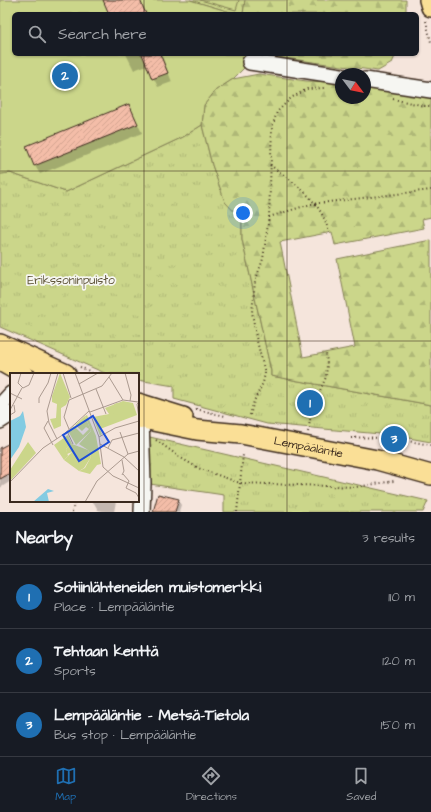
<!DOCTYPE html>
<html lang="en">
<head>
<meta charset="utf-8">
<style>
  :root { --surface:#171b24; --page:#20242c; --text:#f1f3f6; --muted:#9ea1a6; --line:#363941; --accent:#1f6fb2 }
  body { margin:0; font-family:"Architects Daughter",sans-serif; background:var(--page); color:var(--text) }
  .compass { position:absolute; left:335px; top:68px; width:36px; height:36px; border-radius:50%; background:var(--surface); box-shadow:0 1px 3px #0004; rotate:122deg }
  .you { position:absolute; left:243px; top:213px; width:14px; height:14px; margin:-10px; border:3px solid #fff; border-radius:50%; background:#1a73e8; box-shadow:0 0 0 6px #1a73e833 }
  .badge { display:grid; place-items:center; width:26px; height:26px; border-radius:50%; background:var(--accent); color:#fff; font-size:13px; font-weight:700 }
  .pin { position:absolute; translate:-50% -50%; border:2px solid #fff; box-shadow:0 1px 4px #0006 }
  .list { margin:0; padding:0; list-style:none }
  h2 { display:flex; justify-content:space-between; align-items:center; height:52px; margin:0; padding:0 16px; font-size:17px }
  h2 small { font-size:13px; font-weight:400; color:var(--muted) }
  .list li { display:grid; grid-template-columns:26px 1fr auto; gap:12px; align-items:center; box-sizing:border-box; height:64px; padding:0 16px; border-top:1px solid var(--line) }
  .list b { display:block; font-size:15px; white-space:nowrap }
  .list p { margin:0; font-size:13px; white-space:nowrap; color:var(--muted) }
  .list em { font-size:13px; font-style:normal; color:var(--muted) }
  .icon { flex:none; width:22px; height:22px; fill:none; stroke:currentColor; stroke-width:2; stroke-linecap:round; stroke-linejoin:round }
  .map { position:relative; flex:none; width:431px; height:512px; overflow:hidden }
  .search { position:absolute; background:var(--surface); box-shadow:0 1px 3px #0004; left:12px; right:12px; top:12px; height:44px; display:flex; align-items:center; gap:10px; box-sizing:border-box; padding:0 14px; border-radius:6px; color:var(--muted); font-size:15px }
  .sheet { height:244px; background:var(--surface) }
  nav { display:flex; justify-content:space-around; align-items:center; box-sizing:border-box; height:56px; border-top:1px solid var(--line); background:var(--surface); font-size:11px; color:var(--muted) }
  nav a { display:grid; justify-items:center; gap:2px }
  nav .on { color:var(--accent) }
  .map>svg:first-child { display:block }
  .grass { fill:url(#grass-tufts); stroke:#838054 }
  .forest { fill:url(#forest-firs); stroke:#838054 }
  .pitch { fill:#cbd68a; stroke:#838054 }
  .shadow { fill:#0003 }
  .building { fill:url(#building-hatch); stroke:#3b2a1e }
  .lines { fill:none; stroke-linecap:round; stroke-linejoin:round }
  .minor-casing { stroke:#3b2a1e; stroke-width:18 }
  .major-casing { stroke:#3b2a1e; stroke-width:22 }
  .path { stroke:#3b2a1e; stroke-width:2; stroke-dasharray:1 3; stroke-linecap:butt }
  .minor { stroke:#f6f6f2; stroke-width:15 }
  .major { stroke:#fadf96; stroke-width:19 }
  .grid { fill:none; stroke:#3b2a1e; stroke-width:1; stroke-opacity:0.55 }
  .labels { text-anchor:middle; stroke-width:3.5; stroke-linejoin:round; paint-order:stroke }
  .park-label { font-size:12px; fill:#5f5539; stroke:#f6f6f2 }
  .street-label { font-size:12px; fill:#3b2a1e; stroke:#f6f6f2 }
  .inset-road { fill:none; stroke:#ab9a90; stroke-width:1 }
  .view { fill:#1d4ed8; fill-opacity:0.15; stroke:#1d4ed8; stroke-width:2 }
  .inset-edge { fill:none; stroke:#3b2a1e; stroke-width:2 }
</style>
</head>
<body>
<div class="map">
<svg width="431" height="512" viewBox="0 0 431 512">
  <defs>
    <pattern id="grass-tufts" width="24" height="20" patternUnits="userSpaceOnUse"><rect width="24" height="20" fill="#cbd68a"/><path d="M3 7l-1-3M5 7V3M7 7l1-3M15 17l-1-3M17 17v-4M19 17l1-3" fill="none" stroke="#afb877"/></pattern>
    <pattern id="forest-firs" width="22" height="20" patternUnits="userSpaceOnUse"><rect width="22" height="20" fill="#cbd68a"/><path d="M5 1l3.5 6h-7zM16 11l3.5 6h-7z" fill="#afb877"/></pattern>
    <pattern id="building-hatch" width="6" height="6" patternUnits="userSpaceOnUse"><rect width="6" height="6" fill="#f4bda8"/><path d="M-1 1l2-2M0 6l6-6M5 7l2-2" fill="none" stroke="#d2a390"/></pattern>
  </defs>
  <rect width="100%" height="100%" fill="#f5e5dc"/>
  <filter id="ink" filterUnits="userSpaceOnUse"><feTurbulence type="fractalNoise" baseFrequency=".025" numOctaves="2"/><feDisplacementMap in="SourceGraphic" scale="8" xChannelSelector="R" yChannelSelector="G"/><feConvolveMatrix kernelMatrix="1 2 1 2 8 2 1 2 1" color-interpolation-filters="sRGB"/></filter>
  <g filter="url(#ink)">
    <!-- grass -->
    <g class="grass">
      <polygon points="190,0 245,0 243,14 237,14"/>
      <polygon points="202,125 212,165 225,201 242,220 242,239 271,371 271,376 431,405 431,442 392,435 267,424 174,399 174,386 138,380 138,374 107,374 0,327 0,174 10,173 66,192 183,137"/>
      <polygon points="141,435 428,501 423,512 224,512 224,495 143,483"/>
    </g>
    <!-- forest -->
    <g class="forest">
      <polygon points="245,0 406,0 406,14 243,14"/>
      <polygon points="269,54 396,54 392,63 378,71 277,57"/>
      <polygon points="259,74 306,81 341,82 341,98 365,98 365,86 431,95 431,217 422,219 424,228 335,245 332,232 280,242 303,357 355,347 337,259 431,240 431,405 271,376 271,371 242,239 242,220 225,202 212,165 202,125 204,105 216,90 233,79"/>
    </g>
    <!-- pitch -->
    <g class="pitch">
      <polygon points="0,0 190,0 237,14 14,14 14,54 255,54 250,62 233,79 216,90 204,105 202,125 183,137 66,192 10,173 0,174"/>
      <polygon points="200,0 239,0 236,10"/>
    </g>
    <!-- shadow -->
    <g class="shadow">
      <polygon points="126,54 161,54 172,82 158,87 147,65 134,70"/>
      <polygon points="129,105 142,133 40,174 35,166"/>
      <polygon points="11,443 11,481 0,488 0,450"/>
      <polygon points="178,500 181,505 179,511 182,512 154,512"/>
      <polygon points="89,501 116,501 114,512 106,512 98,510 94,503"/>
    </g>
    <!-- building -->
    <g class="building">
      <polygon points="103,0 140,0 146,14 109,14"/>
      <polygon points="142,54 160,54 168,73 152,79"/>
      <polygon points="129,104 138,124 34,166 26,146"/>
      <polygon points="8,444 11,449 11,473 0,479 0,448"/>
      <polygon points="158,494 179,499 175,512 153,512"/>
    </g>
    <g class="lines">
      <!-- minor casing -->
      <g class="minor-casing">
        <g id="minor">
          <polyline points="250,62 341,76"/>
          <polyline points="365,80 431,90"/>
          <polyline points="0,406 11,394"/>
          <polyline points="0,421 11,414"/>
          <polyline points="142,512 143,483 141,419 143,409"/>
        </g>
      </g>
      <!-- major casing -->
      <g class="major-casing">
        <g id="major">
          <polyline points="429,0 431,7"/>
          <polyline points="0,344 66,374"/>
          <polyline points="0,361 23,374"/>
          <polyline points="138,403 183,417"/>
          <path id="s1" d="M138 418 197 430 241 434 377 460 431 475"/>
        </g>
      </g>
      <!-- path -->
      <g class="path">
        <polyline points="426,21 431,42"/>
        <polyline points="393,99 425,106 431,106"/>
        <path d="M270 165C295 183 322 201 329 233"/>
        <polyline points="269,217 311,204 431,190"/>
        <polyline points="80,367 96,374"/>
        <polyline points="196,409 225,416"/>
        <polyline points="250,415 254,401 263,383 265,373 256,337 252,312 255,282 263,259 269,217 272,127 277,112 291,98 307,89 324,88"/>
        <polyline points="308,432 312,409 326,377 327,365 326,352"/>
        <path d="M351 438C379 436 403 440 431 445"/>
        <polyline points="156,440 181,458 198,468 240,483 356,487 394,481"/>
        <polyline points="72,512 75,501"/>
        <polyline points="237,512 243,455"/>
      </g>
      <!-- minor -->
      <use href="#minor" class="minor"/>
      <!-- major -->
      <use href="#major" class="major"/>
    </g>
  </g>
  <!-- grid -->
  <path class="grid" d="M144 0V14M287 0V14M144 54V512M287 54V512M0 171H431M0 341H431"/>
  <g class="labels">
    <!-- park labels -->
    <g class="park-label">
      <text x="71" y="284">Erikssoninpuisto</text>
    </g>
    <!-- street labels -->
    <g class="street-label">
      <text dy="4" stroke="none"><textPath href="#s1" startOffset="173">Lempääläntie</textPath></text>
    </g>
  </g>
  <!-- overview -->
  <g transform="translate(10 373)">
    <rect width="129" height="129" fill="#f5e5dc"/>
    <path d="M113 28 123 30 127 42 90 56 92 61 90 63 83 44 99 41 95 35ZM77 42 86 63 91 91 87 92 80 101 69 98 75 95 81 84 78 77 69 71 81 58 75 43ZM18 69 26 80 0 108V97Z" fill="#cbd68a"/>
    <path d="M50 0 60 24 56 32 51 35V53L44 56 40 46 46 45 47 31 42 29V23ZM75 43 81 58 66 72 58 58 64 53 73 62 79 56 76 54 72 58 65 52ZM58 62 62 71 56 76 58 83 54 87 44 72Z" fill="#cbd68a"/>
    <path d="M102 36a6 6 0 1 1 12 0a6 6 0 1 1-12 0ZM62 71 78 77 81 84 74 95 69 98 54 87 62 79 57 81 56 76Z" fill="#cbd68a"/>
    <path d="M13 38 16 54 9 74 0 87V48L10 43ZM38 116 44 118 37 120 39 129H23Z" fill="#82cbe2"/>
    <path class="inset-road" d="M11 0 8 10 13 15 19 12 24 0M53 0 61 25M65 0 89 64 93 94 103 103 129 115M115 0 121 22 120 28M99 4 113 27M69 11 88 0M86 16 96 41M0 20 12 26M129 29 127 31 129 45M29 30V25L38 10 41 0M0 37 12 15M80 39 113 27 128 29M0 42 5 39 4 32M38 48 34 55 43 72M59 56 54 44 59 27 92 13 102 0M57 58 63 71M110 59 118 81M53 62 79 38M89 64 105 55 129 48M47 66 39 50 37 38 48 0M90 71 114 84 129 98M98 75 102 67 129 60M112 87 114 98 112 102M113 101 119 108 116 115 126 120 129 125M0 109 33 75 54 61M75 129 87 108 118 81 129 78"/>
    <path class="view" d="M83 43 99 69 69 88 53 62Z"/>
    <rect width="129" height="129" class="inset-edge"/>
  </g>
</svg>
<svg class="compass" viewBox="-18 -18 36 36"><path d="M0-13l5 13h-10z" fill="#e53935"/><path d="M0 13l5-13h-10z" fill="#9ea1a6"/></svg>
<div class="you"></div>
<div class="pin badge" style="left:310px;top:403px">1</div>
<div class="pin badge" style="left:65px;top:76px">2</div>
<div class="pin badge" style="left:394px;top:439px">3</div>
<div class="search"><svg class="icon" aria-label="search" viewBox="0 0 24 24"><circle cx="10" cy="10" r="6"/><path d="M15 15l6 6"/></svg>Search here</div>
</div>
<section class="sheet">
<h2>Nearby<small>3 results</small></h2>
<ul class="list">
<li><span class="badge">1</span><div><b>Sotiinlähteneiden muistomerkki</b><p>Place · Lempääläntie</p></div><em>110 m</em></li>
<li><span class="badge">2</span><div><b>Tehtaan kenttä</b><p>Sports</p></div><em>120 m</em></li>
<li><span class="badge">3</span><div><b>Lempääläntie - Metsä-Tietola</b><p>Bus stop · Lempääläntie</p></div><em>150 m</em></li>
</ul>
</section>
<nav>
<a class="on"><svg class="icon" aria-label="map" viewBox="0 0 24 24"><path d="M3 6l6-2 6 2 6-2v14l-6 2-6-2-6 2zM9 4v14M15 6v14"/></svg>Map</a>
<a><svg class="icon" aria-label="directions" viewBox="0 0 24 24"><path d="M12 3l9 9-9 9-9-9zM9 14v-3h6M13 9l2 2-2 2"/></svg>Directions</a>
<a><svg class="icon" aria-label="saved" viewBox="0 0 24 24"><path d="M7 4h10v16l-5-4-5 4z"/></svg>Saved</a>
</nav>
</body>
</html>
